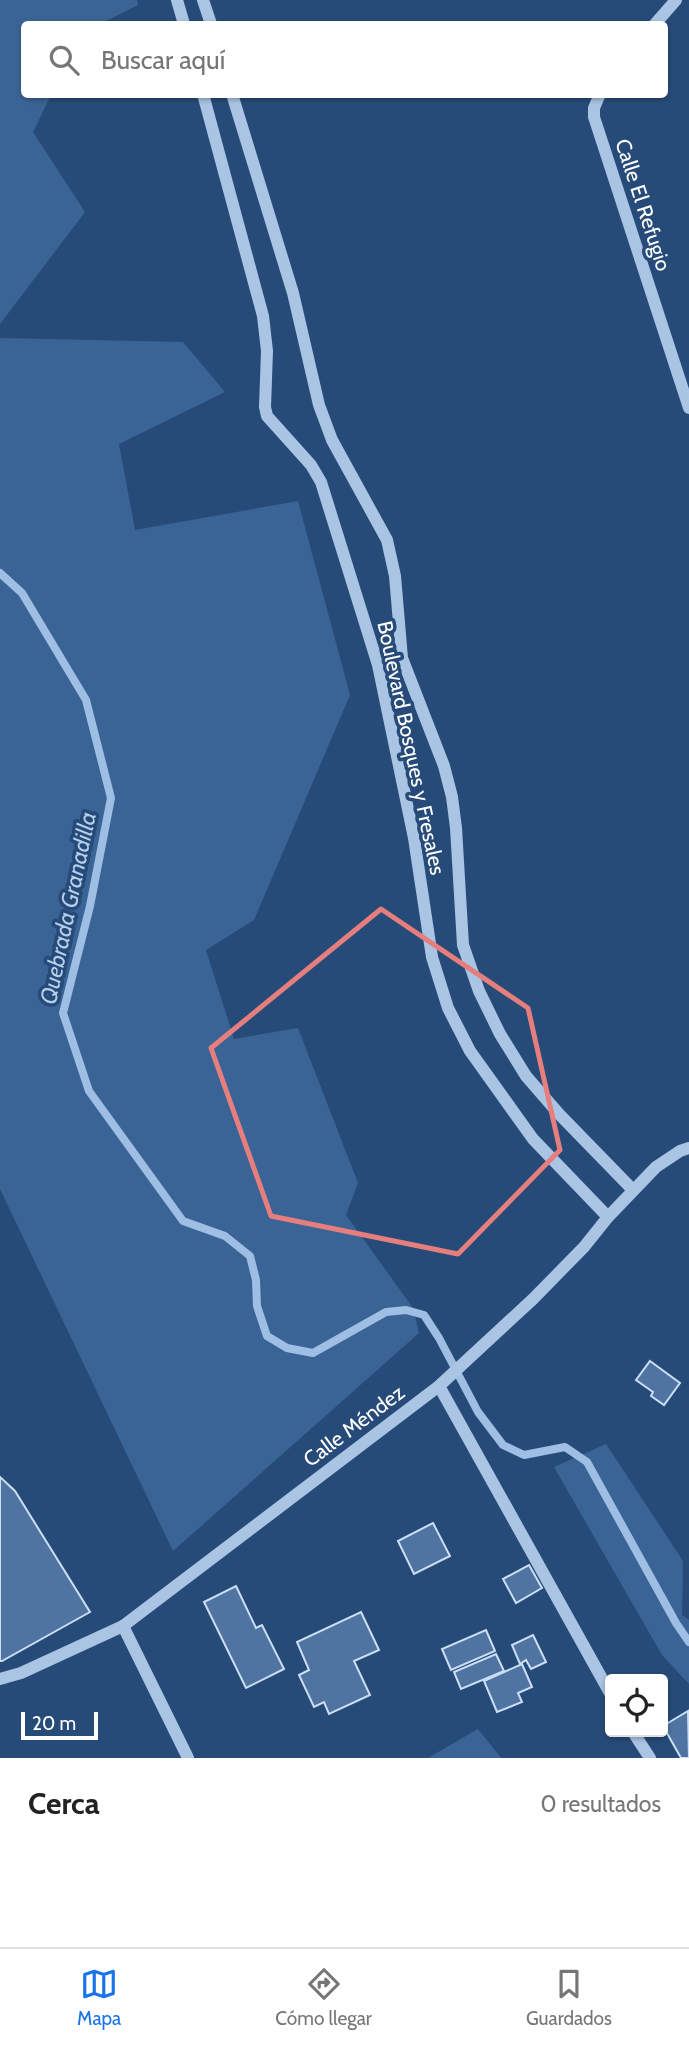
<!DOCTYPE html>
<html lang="es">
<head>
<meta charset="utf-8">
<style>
  :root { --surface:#fff; --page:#f2f2f2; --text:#222; --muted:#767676; --line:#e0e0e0; --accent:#1a73e8 }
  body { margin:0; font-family:Cabin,sans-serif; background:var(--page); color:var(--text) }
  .controls { position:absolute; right:21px; bottom:21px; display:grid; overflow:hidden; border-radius:7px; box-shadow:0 2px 5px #0004 }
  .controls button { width:63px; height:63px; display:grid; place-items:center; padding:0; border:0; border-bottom:2px solid var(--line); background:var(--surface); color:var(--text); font:35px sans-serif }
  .scale { position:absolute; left:21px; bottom:18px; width:77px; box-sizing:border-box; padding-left:7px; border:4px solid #fff; border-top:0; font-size:19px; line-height:24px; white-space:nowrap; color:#fff; -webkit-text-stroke:5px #274b79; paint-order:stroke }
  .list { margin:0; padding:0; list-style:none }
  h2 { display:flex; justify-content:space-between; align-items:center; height:91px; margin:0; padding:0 28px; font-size:30px }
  h2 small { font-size:23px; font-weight:400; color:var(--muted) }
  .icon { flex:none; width:38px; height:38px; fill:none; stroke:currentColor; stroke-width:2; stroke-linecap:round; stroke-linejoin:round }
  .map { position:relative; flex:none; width:689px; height:1758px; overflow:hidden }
  .search { position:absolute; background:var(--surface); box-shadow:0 2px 5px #0004; left:21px; right:21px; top:21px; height:77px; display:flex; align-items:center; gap:18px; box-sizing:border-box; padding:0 24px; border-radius:7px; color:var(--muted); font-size:26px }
  .sheet { height:189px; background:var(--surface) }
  nav { display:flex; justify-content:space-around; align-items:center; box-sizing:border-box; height:98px; border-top:2px solid var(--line); background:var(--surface); font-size:19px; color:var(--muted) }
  nav a { display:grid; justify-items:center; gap:4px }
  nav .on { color:var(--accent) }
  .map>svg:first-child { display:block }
  .green { fill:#3b6496 }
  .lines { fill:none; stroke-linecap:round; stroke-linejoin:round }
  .stream { stroke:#9fbee3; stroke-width:8 }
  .building { fill:#4f74a2; stroke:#ccdef3; stroke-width:2 }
  .minor { stroke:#aac4e3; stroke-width:12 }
  .marked { fill:none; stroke:#e67e7e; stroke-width:5; stroke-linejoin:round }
  .labels { text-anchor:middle; stroke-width:7; stroke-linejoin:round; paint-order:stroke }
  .street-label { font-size:21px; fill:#fff; stroke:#274b79 }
  .water-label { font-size:23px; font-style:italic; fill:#b5ceeb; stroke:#274b79 }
</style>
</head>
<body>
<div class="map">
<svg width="689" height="1758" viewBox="0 0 689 1758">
  <rect width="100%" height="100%" fill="#274b79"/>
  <!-- green -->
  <g class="green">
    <polygon points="0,0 137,0 138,5 100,24 24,24 24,94 51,95 33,132 85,212 0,324"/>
    <polygon points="0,338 183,342 225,392 119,444 135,530 298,501 350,695 254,920 206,950 234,1039 298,1028 358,1183 346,1215 413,1308 419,1333 173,1551 0,1189"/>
    <polygon points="606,1444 683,1561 682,1615 689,1620 689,1684 662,1655 554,1467"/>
    <polygon points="478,1729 501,1758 428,1758"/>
  </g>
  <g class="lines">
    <!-- stream -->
    <polyline class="stream" points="0,573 22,593 86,700 111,798 90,906 63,1013 89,1091 183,1221 225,1236 250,1256 256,1280 257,1306 267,1336 287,1348 313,1353 386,1312 406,1310 424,1315 439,1338 478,1412 503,1445 524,1455 565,1447 587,1462 676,1623 689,1642"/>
  </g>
  <!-- building -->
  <g class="building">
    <polygon points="650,1361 680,1383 664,1405 651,1396 653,1392 636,1380"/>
    <polygon points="0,1477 15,1491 90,1612 2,1661 0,1661"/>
    <polygon points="433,1523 450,1556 414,1574 398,1541"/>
    <polygon points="529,1565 542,1588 516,1603 503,1579"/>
    <polygon points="236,1586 256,1628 262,1625 284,1669 246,1688 204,1602"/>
    <polygon points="361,1612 379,1650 354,1661 370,1695 329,1714 324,1702 314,1707 299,1675 309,1670 297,1642"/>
    <polygon points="486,1630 495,1651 451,1670 442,1649"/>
    <polygon points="533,1635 546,1662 531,1669 526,1660 520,1664 512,1645"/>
    <polygon points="496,1654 504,1671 461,1689 454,1672"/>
    <polygon points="522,1664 532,1687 518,1693 522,1702 497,1712 484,1681"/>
    <polygon points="688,1711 689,1758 681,1758 663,1726"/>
  </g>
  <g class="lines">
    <!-- minor -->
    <g class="minor">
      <polyline points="177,0 184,24"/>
      <polyline points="203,0 211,24"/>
      <polyline points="655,24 676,0"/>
      <polyline points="203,94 263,316 267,351 265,407 267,416 311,465 321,482 378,665 414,838 432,957 448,1008 470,1051 533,1139 608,1217"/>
      <polyline points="232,94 293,293 319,405 332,440 387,540 395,576 402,658 444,766 452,797 456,828 463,945 479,991 500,1034 526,1076 559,1114 633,1190"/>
      <polyline points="600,94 594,108 594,117 689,408"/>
      <polyline points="439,1386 610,1693"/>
      <polyline points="123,1626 188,1758"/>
      <polyline points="0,1679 21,1673 123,1626 439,1386 533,1299 584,1247 608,1217 656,1167 680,1151 689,1148"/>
      <polyline points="633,1732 650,1758"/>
    </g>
  </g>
  <!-- marked area -->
  <path class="marked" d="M381 909 528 1008 560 1150 458 1254 271 1216 211 1048Z"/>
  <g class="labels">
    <!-- street labels -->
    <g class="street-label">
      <text transform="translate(643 205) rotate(72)" y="7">Calle El Refugio</text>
      <text transform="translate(411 748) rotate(78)" y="7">Boulevard Bosques y Fresales</text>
      <text transform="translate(354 1426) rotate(-37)" y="7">Calle Méndez</text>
    </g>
    <!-- water labels -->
    <g class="water-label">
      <text transform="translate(68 908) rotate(-78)" y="8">Quebrada Granadilla</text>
    </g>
  </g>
</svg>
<div class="controls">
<button><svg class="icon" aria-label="locate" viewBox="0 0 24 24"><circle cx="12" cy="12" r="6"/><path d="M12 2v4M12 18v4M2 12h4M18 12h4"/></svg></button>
</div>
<div class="scale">20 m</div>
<div class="search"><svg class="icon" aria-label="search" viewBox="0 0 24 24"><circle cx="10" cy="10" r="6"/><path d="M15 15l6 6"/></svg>Buscar aquí</div>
</div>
<section class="sheet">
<h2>Cerca<small>0 resultados</small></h2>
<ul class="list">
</ul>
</section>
<nav>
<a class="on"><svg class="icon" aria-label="map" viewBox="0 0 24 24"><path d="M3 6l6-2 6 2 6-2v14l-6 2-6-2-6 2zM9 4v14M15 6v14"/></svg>Mapa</a>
<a><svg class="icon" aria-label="directions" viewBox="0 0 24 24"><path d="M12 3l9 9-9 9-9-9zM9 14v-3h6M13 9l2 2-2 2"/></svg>Cómo llegar</a>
<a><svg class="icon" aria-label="saved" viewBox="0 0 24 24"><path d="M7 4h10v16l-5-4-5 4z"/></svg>Guardados</a>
</nav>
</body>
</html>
